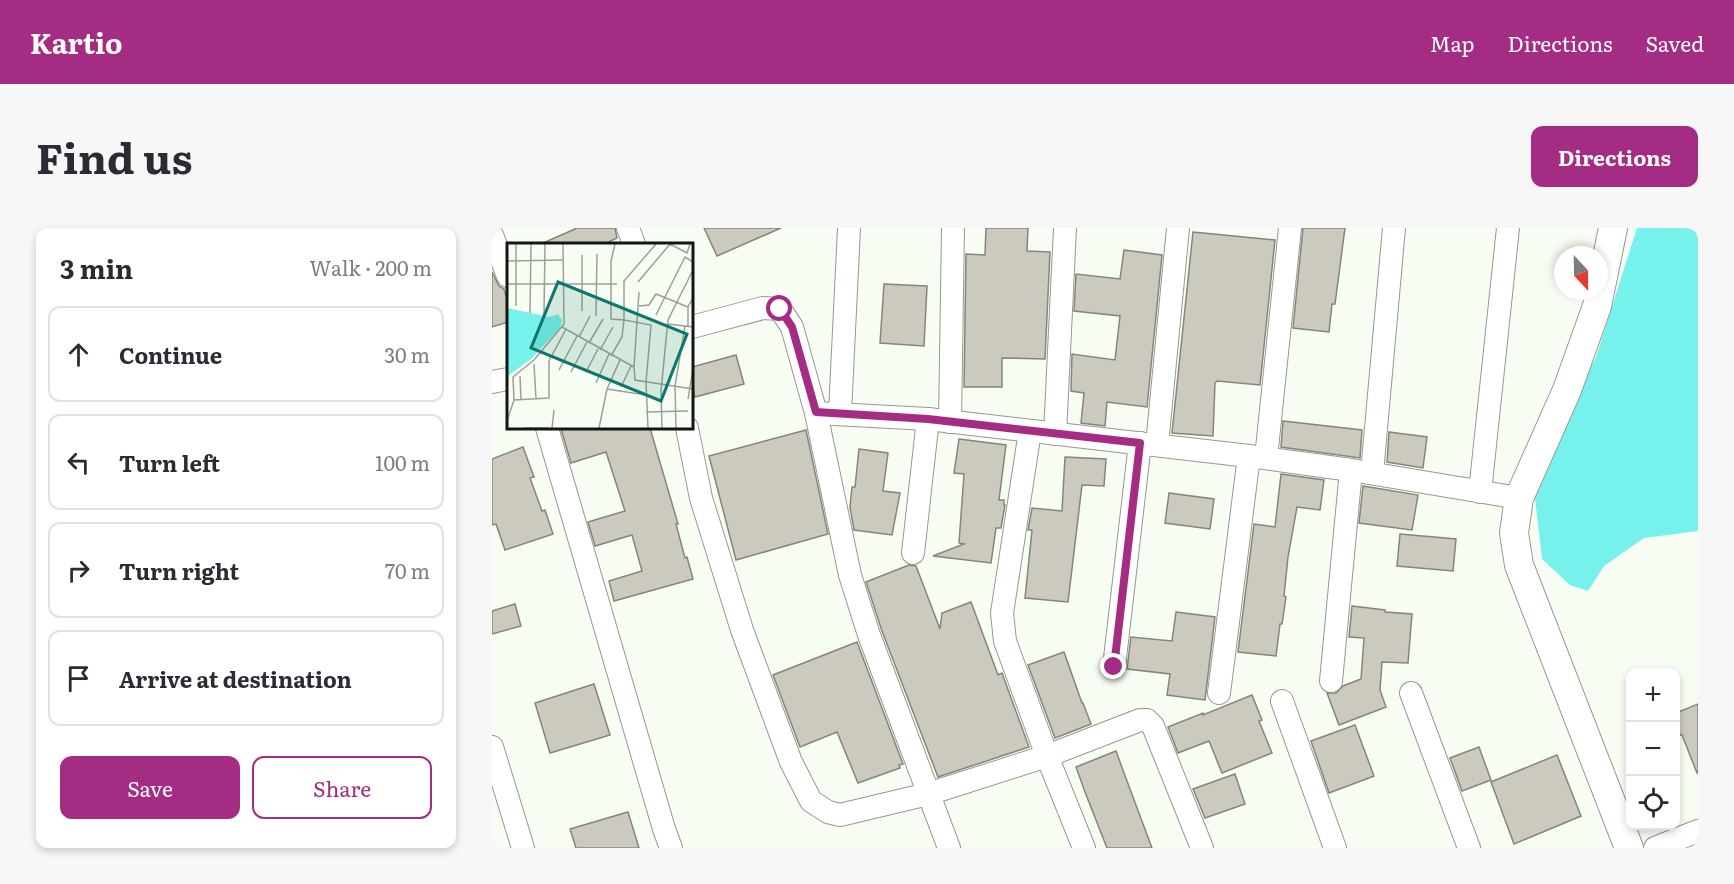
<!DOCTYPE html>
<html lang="en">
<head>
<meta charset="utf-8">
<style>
  :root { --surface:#fff; --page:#f7f7f7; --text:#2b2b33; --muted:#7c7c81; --line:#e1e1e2; --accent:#a52c83 }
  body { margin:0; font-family:Literata,serif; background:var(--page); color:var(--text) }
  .controls { position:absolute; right:18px; bottom:18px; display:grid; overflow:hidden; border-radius:12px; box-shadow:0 3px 9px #0003 }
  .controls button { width:54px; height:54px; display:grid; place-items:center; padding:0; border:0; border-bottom:2px solid var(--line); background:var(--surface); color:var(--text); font:30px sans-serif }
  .compass { position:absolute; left:1062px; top:18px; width:54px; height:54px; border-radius:50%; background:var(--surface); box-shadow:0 3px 9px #0003; rotate:158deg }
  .stop { position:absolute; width:18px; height:18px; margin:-14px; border:4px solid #a52c83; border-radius:50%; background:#fff }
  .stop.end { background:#a52c83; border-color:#fff; box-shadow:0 2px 6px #0008 }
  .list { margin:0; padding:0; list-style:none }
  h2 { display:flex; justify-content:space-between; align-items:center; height:78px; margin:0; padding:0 24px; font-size:26px }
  h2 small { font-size:20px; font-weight:400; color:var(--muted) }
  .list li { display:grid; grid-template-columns:39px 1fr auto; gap:18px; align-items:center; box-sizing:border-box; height:96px; margin:0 12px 12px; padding:0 12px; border:2px solid var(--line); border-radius:12px }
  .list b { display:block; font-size:22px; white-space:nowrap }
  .list em { font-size:20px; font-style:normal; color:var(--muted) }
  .actions { display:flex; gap:12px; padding:18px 24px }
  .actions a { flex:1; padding:14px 0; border:2px solid var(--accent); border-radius:12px; text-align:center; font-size:21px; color:var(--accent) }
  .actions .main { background:var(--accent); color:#fff }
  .icon { flex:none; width:33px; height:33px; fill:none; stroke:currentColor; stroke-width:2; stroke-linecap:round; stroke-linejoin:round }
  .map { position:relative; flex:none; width:1206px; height:620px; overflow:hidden; border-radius:12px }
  header { display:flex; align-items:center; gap:36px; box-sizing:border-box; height:84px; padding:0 30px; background:var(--accent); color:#fff }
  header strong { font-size:28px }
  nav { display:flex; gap:33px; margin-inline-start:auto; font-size:21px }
  .intro { display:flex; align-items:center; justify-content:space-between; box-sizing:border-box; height:144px; padding:0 36px }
  h1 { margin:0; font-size:42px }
  .button { padding:15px 27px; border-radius:12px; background:var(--accent); color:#fff; font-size:21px; font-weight:700 }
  main { display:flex; gap:36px; padding:0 36px }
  aside { flex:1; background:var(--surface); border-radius:12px; box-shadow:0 3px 9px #0003 }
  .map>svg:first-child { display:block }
  .water { fill:#77f1eb }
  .building { fill:#cccabf; stroke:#86857a; stroke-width:1.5 }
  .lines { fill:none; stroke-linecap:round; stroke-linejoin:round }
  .minor-casing { stroke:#949a90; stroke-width:24 }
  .tertiary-casing { stroke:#949a90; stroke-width:30 }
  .minor { stroke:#fff; stroke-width:22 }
  .tertiary { stroke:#fff; stroke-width:28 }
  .route { stroke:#a52c83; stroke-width:8 }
  .inset-road { fill:none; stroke:#9ca198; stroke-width:1.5 }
  .view { fill:#0f766e; fill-opacity:0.15; stroke:#0f766e; stroke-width:3 }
  .inset-edge { fill:none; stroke:#141612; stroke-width:3 }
</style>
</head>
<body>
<header>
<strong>Kartio</strong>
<nav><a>Map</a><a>Directions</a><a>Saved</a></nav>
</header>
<div class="intro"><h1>Find us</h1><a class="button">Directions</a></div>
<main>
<aside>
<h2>3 min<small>Walk · 200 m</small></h2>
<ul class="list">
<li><svg class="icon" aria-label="ahead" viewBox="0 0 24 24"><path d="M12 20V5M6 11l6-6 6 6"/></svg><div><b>Continue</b></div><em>30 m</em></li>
<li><svg class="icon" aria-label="left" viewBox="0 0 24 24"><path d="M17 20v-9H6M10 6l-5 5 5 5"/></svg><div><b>Turn left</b></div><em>100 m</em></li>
<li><svg class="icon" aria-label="right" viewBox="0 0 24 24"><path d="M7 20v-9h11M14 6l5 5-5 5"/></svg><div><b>Turn right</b></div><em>70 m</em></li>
<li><svg class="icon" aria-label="arrive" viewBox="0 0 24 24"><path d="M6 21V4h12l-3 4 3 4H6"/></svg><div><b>Arrive at destination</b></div></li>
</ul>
<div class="actions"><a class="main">Save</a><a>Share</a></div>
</aside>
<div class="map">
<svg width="1206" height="620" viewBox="0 0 1206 620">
  <rect width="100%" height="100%" fill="#f7fdf2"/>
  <!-- water -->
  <polygon class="water" points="1145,0 1206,0 1206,303 1152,310 1112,338 1096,363 1078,357 1050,331 1041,253 1104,129"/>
  <!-- building -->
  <g class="building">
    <polygon points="85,0 123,0 125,10 112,16 49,16"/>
    <polygon points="212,0 289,0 225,28"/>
    <polygon points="494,0 536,0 535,23 558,24 553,131 510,130 510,159 472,159 474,26 493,27"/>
    <polygon points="811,0 853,0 843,76 840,76 837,104 801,100"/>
    <polygon points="701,4 783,12 768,157 725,153 723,155 721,208 680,205"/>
    <polygon points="632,22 670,27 655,179 615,174 613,198 589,195 592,165 579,163 580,126 623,132 628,88 582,83 584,46 628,51"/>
    <polygon points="0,44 7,58 12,61 16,74 16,94 0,99"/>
    <polygon points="392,56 435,58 432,118 388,115"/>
    <polygon points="244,127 252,156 203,169 200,157 200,139"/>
    <polygon points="791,193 870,202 868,230 789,219"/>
    <polygon points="75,200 158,200 186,296 184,296 193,330 195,329 201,351 122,373 117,353 150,343 140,307 103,318 96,294 133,283 114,224 79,235 69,201"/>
    <polygon points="314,202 336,306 244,332 217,228"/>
    <polygon points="897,204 935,209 931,240 895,234"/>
    <polygon points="467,211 514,217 507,272 512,272 512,277 513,277 509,300 504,300 499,335 441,328 472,316 467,315 472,246 462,245"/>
    <polygon points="31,219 42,249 38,250 50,283 53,282 61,306 13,322 4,296 0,297 0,231"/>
    <polygon points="367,221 396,225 391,263 408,265 400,307 362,302 358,279 360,259 363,259"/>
    <polygon points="573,229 614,231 612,258 590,257 576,374 533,370 540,302 536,302 540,280 570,283"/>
    <polygon points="789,246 832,252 828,282 805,279 796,329 792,368 794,369 790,396 788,396 784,428 746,424 762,296 783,299"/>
    <polygon points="871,258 926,267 920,302 867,295"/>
    <polygon points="677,265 722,271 718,301 673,295"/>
    <polygon points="908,306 964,311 961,343 905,338"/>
    <polygon points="417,337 424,338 448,401 450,385 479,374 506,447 510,445 537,519 446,549 390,403 374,354"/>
    <polygon points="23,376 29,398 0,406 0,383"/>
    <polygon points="860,378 893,382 893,384 920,386 916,435 890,434 888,462 894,479 847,497 835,465 844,465 851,458 869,451 872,410 857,409"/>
    <polygon points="684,384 723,389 713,472 675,467 678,446 635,441 639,409 680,413"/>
    <polygon points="365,414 411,536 407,537 408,540 366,555 345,504 308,519 281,447"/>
    <polygon points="572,424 590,475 591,475 599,496 563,510 536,437"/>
    <polygon points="102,456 118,507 58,525 43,475"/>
    <polygon points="760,467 770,492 767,493 780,525 730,545 717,513 686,525 676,499 711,485 711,487"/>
    <polygon points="1206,476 1206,545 1205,545 1190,507 1188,507 1184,495 1184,485"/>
    <polygon points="863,497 882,548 837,565 819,513"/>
    <polygon points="987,519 999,552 970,563 958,530"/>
    <polygon points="624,523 632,545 660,620 615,620 593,564 584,539"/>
    <polygon points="1065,527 1089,588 1022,616 999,554"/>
    <polygon points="743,546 753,576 713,590 701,561"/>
    <polygon points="136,584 147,620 84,620 78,601"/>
  </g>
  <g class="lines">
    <!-- minor casing -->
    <g class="minor-casing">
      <g id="minor">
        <polyline points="136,0 142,16"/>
        <polyline points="0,7 16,48"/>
        <polyline points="200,99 271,80 288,81 300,99 324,185 436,191 757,228 859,242 1027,270"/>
        <polyline points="0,154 16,151"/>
        <polyline points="324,185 358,347 377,407 457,620"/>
        <polyline points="348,185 357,0"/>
        <polyline points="458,194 461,0"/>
        <polyline points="55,200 172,601 179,620"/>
        <polyline points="195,200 209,270 250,402 299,534 319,573 336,584 348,587 436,566 555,528 592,620"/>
        <polyline points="538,203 510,385 513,413 555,528 648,492 655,492 661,498 710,620"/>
        <polyline points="563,206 573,0"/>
        <polyline points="665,217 686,0"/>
        <polyline points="774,230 798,0"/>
        <polyline points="880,245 902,0"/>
        <polyline points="988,264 1016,0"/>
        <polyline points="421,325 436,191"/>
        <polyline points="622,439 648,215"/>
        <polyline points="839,453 859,242"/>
        <polyline points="727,465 757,228"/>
        <polyline points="919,465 977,620"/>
        <polyline points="790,473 843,620"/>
        <polyline points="0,519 31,620"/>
        <polyline points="1163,620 1206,603"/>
      </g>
    </g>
    <!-- tertiary casing -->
    <g class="tertiary-casing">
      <polyline id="tertiary" points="1121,0 1105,78 1075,162 1027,270 1022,305 1027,337 1137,620"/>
    </g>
    <!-- minor -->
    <use href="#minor" class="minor"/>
    <!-- tertiary -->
    <use href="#tertiary" class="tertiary"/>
  </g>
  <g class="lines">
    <!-- route -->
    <polyline class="route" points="288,81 300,99 324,184 436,191 648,215 622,439"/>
  </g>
  <!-- overview -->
  <g transform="translate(15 15)">
    <rect width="186" height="186" fill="#f7fdf2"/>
    <path d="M0 65 43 74 51 71 55 77 53 85 24 116 2 132 0 146Z" fill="#77f1eb"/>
    <path class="inset-road" d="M9 1V63M163 1 180 10 183 1M0 18 57 17M131 39 163 1M0 41H110M132 63 142 62 149 51 181 64M75 68V12M23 70 24 1M37 72 38 1M149 72 178 14 186 19M89 73 90 11M161 81 186 84M181 83V64L186 55M55 84 127 124 128 137 186 146M72 94 83 73M82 100 96 76M93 107 106 84M104 113 115 94 117 77 104 76V18L108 1M27 121 29 156M127 124 132 49M52 127 70 93M64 129 80 99M79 129 91 106M13 133 14 157M89 140 102 111M114 144 124 123M100 146 139 152M181 156 186 126M7 157 42 155V118L59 86M139 169 181 168M0 178 7 157 6 134 27 117 57 81 56 1M17 185H41M45 185 47 167M92 185 100 146 113 117M141 185 139 139 144 82 117 77V38L149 1M155 185 154 148 161 77 186 27M169 185 168 143 178 83"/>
    <path class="view" d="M51 39 180 91 154 158 24 105Z"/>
    <rect width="186" height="186" class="inset-edge"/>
  </g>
</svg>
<div class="controls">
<button>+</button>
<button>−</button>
<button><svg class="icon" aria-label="locate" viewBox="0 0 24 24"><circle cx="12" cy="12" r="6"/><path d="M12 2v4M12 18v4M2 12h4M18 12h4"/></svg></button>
</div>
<svg class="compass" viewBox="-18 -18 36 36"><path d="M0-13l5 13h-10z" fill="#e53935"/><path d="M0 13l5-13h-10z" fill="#7c7c81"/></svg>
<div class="stop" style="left:288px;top:81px"></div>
<div class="stop end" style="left:622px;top:439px"></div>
</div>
</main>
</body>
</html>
